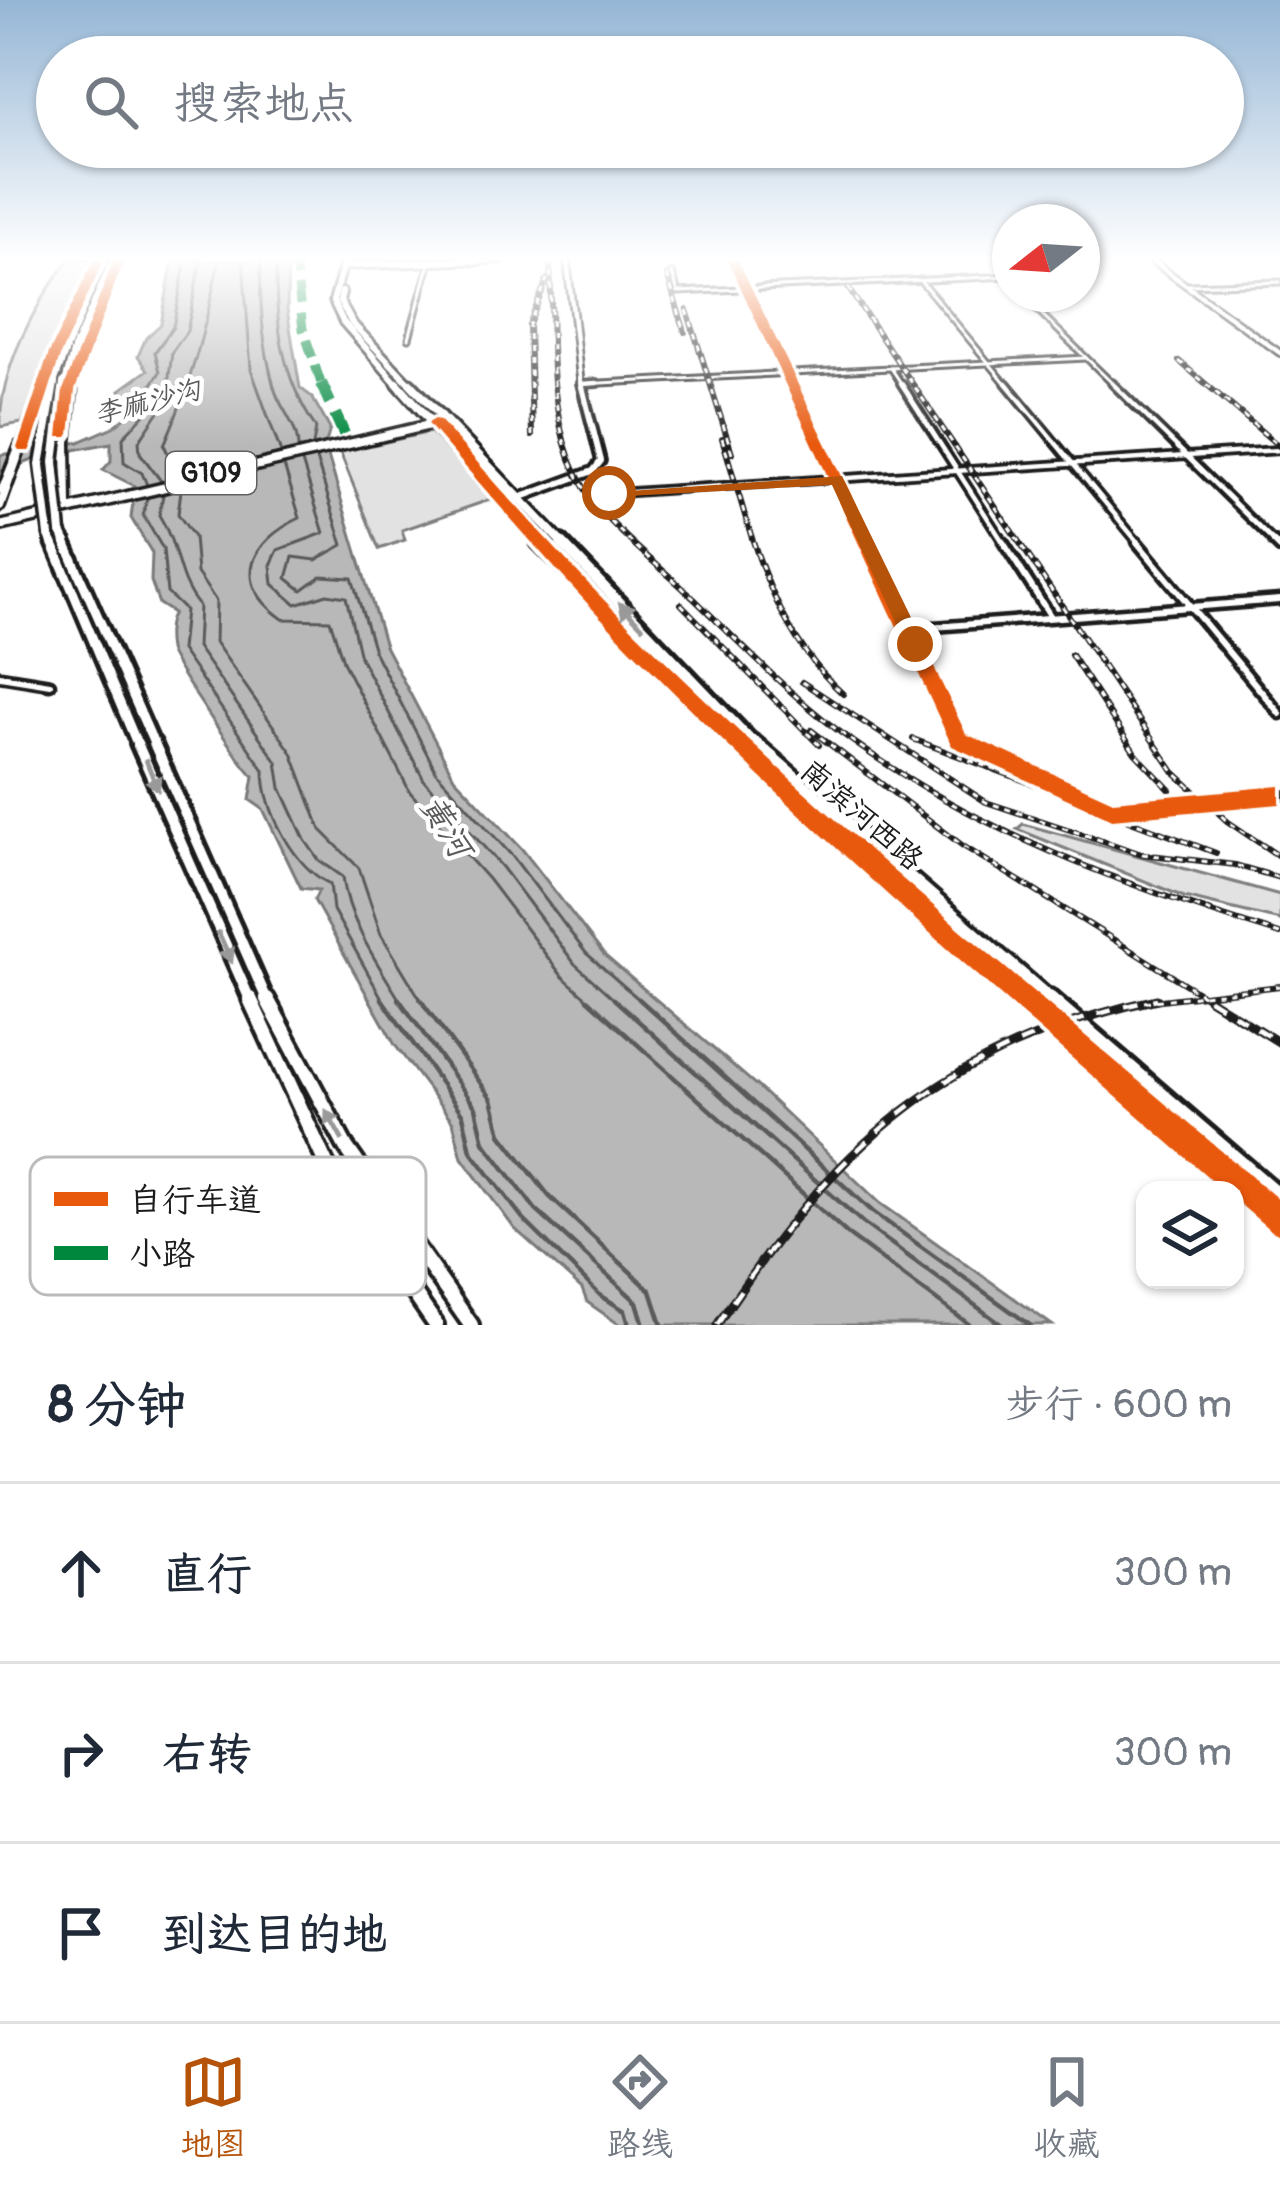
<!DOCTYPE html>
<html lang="zh">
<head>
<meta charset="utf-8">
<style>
  :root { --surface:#fff; --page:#f6f6f7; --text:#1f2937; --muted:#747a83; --line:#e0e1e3; --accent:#b45309 }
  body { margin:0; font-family:Pangolin,"LXGW WenKai TC",sans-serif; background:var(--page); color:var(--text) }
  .controls { position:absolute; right:36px; bottom:36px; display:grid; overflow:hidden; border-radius:24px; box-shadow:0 3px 9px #0004 }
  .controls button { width:108px; height:108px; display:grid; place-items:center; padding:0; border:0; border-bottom:3px solid var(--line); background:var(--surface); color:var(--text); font:60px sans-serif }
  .compass { position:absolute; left:992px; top:204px; width:108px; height:108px; border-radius:50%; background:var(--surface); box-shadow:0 3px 9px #0004; rotate:253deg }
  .stop { position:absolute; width:36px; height:36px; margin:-27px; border:9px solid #b45309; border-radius:50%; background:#fff }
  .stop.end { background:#b45309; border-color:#fff; box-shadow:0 3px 12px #0008 }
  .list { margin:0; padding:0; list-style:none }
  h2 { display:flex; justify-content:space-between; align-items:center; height:156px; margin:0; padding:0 48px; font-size:51px }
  h2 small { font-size:39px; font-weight:400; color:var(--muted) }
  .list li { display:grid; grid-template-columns:78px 1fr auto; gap:36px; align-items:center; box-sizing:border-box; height:180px; padding:0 48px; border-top:3px solid var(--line) }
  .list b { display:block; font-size:45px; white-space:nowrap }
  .list em { font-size:39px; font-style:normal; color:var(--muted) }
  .icon { flex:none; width:66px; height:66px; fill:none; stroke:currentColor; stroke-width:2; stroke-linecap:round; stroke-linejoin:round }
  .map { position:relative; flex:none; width:1280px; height:1325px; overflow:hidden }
  .search { position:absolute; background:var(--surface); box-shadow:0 3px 9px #0004; left:36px; right:36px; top:36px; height:132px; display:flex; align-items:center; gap:30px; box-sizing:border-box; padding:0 42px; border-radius:66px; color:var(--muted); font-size:45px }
  .sheet { height:696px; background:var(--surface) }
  nav { display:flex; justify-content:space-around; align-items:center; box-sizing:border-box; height:168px; border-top:3px solid var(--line); background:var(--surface); font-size:33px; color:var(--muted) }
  nav a { display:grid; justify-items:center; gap:6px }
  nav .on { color:var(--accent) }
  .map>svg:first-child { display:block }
  .green { fill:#e2e2e2; stroke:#7f7f7f; stroke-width:3 }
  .water { fill:#b8b8b8; stroke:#7a7a7a; stroke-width:3 }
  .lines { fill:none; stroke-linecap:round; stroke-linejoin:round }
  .shore-far1 { stroke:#5a5a5a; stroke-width:3 }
  .shore { stroke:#5a5a5a; stroke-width:4.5 }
  .minor-far3-casing { stroke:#1c1c1c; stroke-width:9 }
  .minor-far2-casing { stroke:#1c1c1c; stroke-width:12 }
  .minor-far1-casing { stroke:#1c1c1c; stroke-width:15 }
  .minor-casing { stroke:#1c1c1c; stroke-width:16 }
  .tertiary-far1-casing { stroke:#1c1c1c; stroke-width:10 }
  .tertiary-casing { stroke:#1c1c1c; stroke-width:14 }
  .secondary-casing { stroke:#1c1c1c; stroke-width:12 }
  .primary-far4-casing { stroke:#1c1c1c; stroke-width:12 }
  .primary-far3-casing { stroke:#1c1c1c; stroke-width:15 }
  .primary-far2-casing { stroke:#1c1c1c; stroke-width:18 }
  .primary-far1-casing { stroke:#1c1c1c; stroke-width:20 }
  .primary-casing { stroke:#1c1c1c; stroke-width:22 }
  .trunk-far4-casing { stroke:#1c1c1c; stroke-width:12 }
  .trunk-far3-casing { stroke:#1c1c1c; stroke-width:15 }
  .trunk-far2-casing { stroke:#1c1c1c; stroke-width:20 }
  .trunk-far1-casing { stroke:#1c1c1c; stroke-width:22 }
  .trunk-casing { stroke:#1c1c1c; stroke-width:26 }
  .minor-far3 { stroke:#fff; stroke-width:3 }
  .minor-far2 { stroke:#fff; stroke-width:4.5 }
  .minor-far1 { stroke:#fff; stroke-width:6 }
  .minor { stroke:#fff; stroke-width:8 }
  .tertiary-far1 { stroke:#fff; stroke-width:4.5 }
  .tertiary { stroke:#fff; stroke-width:6 }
  .secondary { stroke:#fff; stroke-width:6 }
  .primary-far4 { stroke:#fff; stroke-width:6 }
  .primary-far3 { stroke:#fff; stroke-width:8 }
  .primary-far2 { stroke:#fff; stroke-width:9 }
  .primary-far1 { stroke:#fff; stroke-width:10 }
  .primary { stroke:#fff; stroke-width:14 }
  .trunk-far4 { stroke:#fff; stroke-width:6 }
  .trunk-far3 { stroke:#fff; stroke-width:8 }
  .trunk-far2 { stroke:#fff; stroke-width:10 }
  .trunk-far1 { stroke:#fff; stroke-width:14 }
  .trunk { stroke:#fff; stroke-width:16 }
  .rail-far1-casing { stroke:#1c1c1c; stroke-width:6 }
  .rail-casing { stroke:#1c1c1c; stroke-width:9 }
  .rail-far1 { stroke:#fff; stroke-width:3; stroke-dasharray:6; stroke-linecap:butt }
  .rail { stroke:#fff; stroke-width:4.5; stroke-dasharray:14; stroke-linecap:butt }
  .primary-bridge-far1-casing { stroke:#1c1c1c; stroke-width:12; stroke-linecap:butt }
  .primary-bridge-casing { stroke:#1c1c1c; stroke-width:15; stroke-linecap:butt }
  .primary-bridge-far1 { stroke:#fff; stroke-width:6 }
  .primary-bridge { stroke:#fff; stroke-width:8 }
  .quiet-far1 { stroke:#00873e; stroke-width:9; stroke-dasharray:18 9; stroke-linecap:butt }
  .quiet { stroke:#00873e; stroke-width:12; stroke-dasharray:22 12; stroke-linecap:butt }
  .cycleway-casing { stroke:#fff; stroke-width:8 }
  .cycleway { fill:#e8590c; fill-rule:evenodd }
  .oneway { fill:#999 }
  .route { fill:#b45309 }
  .labels { text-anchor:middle; stroke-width:9; stroke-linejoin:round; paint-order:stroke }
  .far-water-label { font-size:27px; font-style:italic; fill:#5a5a5a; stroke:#fff }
  .shield { fill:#fff; stroke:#606060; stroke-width:3 }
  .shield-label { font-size:27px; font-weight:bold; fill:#1c1c1c }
  .street-label { font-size:30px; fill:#1c1c1c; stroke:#fff }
  .water-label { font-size:33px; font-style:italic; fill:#5a5a5a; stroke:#fff }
  .key { fill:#fff; stroke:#bbb; stroke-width:3 }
  .key-label { font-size:33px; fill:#1c1c1c }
</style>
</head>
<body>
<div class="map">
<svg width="1280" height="1325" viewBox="0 0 1280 1325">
  <rect width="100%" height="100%" fill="#fff"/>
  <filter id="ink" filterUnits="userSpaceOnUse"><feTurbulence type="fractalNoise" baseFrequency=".00833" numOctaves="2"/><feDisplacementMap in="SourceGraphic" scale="24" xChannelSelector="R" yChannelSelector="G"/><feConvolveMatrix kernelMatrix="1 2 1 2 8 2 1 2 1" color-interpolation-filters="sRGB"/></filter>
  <g filter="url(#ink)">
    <!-- green -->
    <g class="green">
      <path d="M69 260H95L22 423 0 427C0 369 34 305 69 260Z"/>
      <polygon points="431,432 492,499 402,530 405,540 379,549 340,452"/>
      <polygon points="1023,824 1280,895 1280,920 1184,897 1017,829"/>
    </g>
    <!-- water -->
    <path class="water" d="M173 260H288L287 309 300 388 312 397 330 429 325 446 385 646 454 777 522 849 604 955 757 1086 880 1203 1052 1325H620L587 1302 582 1289 514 1228 462 1158 453 1122 395 1045 314 900 319 890 301 888 263 809 250 800 254 776C245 770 171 661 169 650 167 638 167 622 173 613L159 604 151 581 152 553 131 518 135 486 103 470 111 461V443L47 455 0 472V455L79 442 113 427 136 409 120 390 148 370 138 356 146 338 161 324Z"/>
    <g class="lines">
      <!-- shore-far1 -->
      <g class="shore-far1">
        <polyline points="243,260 251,369 281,453"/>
        <path d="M261 260C259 301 263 346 274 387 280 410 298 423 298 449"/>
        <path d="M276 260C275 322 281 376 316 428L313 445"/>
        <polyline points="316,459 343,545 316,560 293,557 287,578 302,590 321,576 352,578 374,651 437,773 513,857 586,953 642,1002"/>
        <polyline points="302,462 324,533 278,550 271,565 273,584 296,604 327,594 346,597 360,657 424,780 502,867 575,964 617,1002"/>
        <path d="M284 466 300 518C251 541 230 582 283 619L330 620 344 664 410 792 488 879 562 976 591 1002"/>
        <path d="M179 477 164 445C191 384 206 326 219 260"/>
        <polyline points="161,481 140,453 139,441 166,401 172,352 187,331 201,260"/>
        <polyline points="147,485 142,473 124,462 123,437 147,412 146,393 160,372 155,352 173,327 186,260"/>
        <polyline points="181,490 178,514 194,537 197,573 216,601 215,642 292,753 321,830 359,868 381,934 422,1002"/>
        <path d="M163 495 159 515C180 549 175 577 199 606L197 647 277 762 281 788 305 840 319 860 343 877C348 921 377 963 401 1002"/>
        <path d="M147 498 143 515 163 549 167 593 185 610 181 650 264 770C264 810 294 867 330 884L333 910 384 1002"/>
      </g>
      <!-- shore -->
      <g class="shore">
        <polyline points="382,999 463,1115 471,1151 524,1220 600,1295 625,1311 629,1325"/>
        <polyline points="399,999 476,1108 484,1142 536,1210 637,1302 644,1325"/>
        <polyline points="420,999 492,1099 501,1134 549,1196 651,1291 662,1325"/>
        <polyline points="587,999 851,1237 970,1325"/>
        <polyline points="614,999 863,1223 1002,1325"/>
        <polyline points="639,999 873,1212 1030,1325"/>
      </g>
      <!-- minor-far3 casing -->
      <g class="minor-far3-casing">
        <g id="minor-far3">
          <polyline points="733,260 792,386"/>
          <polyline points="473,263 504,260"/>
          <polyline points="672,273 678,292 1010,276"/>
          <polyline points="920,280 1008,386"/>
          <polyline points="1186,285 1280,282"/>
          <polyline points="1021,294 1115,386"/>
          <polyline points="409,338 429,265"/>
          <polyline points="891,368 903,386"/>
          <polyline points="581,384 1086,358"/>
        </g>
      </g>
      <!-- minor-far2 casing -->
      <g class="minor-far2-casing">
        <g id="minor-far2">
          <polyline points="791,383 867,545"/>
          <polyline points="901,383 1005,545"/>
          <polyline points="1006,383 1140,545"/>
          <polyline points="1112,383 1277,545"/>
          <polyline points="581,384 597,383"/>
          <polyline points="593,471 600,487 617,493 1279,450"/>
          <polyline points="0,491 19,444"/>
        </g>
      </g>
      <!-- minor-far1 casing -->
      <g class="minor-far1-casing">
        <g id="minor-far1">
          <polyline points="866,542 959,740 973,746"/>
          <polyline points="1003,542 1051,617"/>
          <polyline points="1137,542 1280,714"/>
          <polyline points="1274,542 1280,548"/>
          <polyline points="908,629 1280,600"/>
          <polyline points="0,676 50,684"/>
        </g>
      </g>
      <!-- minor casing -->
      <g class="minor-casing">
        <polyline id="minor" points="966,743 1112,810 1280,795"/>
      </g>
      <!-- tertiary-far1 casing -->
      <g class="tertiary-far1-casing">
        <g id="tertiary-far1">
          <polyline points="567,260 581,386"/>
          <polyline points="1151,260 1280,353"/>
        </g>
      </g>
      <!-- tertiary casing -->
      <g class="tertiary-casing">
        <polyline id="tertiary" points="519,498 593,471 601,461 581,383"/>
      </g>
      <!-- secondary casing -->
      <g class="secondary-casing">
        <polyline id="secondary" points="343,266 479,260"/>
      </g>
      <!-- primary-far4 casing -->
      <g class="primary-far4-casing">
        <g id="primary-far4">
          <polyline points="74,349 113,260"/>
          <polyline points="66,350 102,264"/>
          <polyline points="43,386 99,260"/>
          <polyline points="72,386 91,318 119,260"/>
        </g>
      </g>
      <!-- primary-far3 casing -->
      <g class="primary-far3-casing">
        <g id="primary-far3">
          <polyline points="0,506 44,383"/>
          <polyline points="67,506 66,442 73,383"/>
          <polyline points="61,532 67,545"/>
          <polyline points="49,535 53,545"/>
        </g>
      </g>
      <!-- primary-far2 casing -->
      <g class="primary-far2-casing">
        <g id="primary-far2">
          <polyline points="52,542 138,746"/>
          <polyline points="65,542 155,746"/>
        </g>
      </g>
      <!-- primary-far1 casing -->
      <g class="primary-far1-casing">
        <g id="primary-far1">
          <polyline points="137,743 251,1002"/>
          <polyline points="154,743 268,1002"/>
        </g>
      </g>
      <!-- primary casing -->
      <g class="primary-casing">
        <g id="primary">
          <polyline points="250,999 329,1170 436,1325"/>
          <polyline points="267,999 346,1147 471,1325"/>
        </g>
      </g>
      <!-- trunk-far4 casing -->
      <g class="trunk-far4-casing">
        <g id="trunk-far4">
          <polyline points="345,260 333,301 343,322 399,386"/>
          <polyline points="342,292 340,301 352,323 412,386"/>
        </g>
      </g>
      <!-- trunk-far3 casing -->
      <g class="trunk-far3-casing">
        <g id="trunk-far3">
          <polyline points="397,383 541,545"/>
          <polyline points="410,383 564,545"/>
          <polyline points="0,526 438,423"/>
        </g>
      </g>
      <!-- trunk-far2 casing -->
      <g class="trunk-far2-casing">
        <g id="trunk-far2">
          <polyline points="538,542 739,746"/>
          <polyline points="561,542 756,746"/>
        </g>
      </g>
      <!-- trunk-far1 casing -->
      <g class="trunk-far1-casing">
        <g id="trunk-far1">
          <polyline points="736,743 1030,1002"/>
          <polyline points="754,743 1052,1002"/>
        </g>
      </g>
      <!-- trunk casing -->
      <g class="trunk-casing">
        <g id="trunk">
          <polyline points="1027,999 1280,1220"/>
          <polyline points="1049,999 1280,1198"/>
        </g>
      </g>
      <!-- minor-far3 -->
      <use href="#minor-far3" class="minor-far3"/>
      <!-- minor-far2 -->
      <use href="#minor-far2" class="minor-far2"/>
      <!-- minor-far1 -->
      <use href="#minor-far1" class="minor-far1"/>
      <!-- minor -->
      <use href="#minor" class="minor"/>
      <!-- tertiary-far1 -->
      <use href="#tertiary-far1" class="tertiary-far1"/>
      <!-- tertiary -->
      <use href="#tertiary" class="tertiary"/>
      <!-- secondary -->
      <use href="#secondary" class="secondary"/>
      <!-- primary-far4 -->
      <use href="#primary-far4" class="primary-far4"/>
      <!-- primary-far3 -->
      <use href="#primary-far3" class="primary-far3"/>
      <!-- primary-far2 -->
      <use href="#primary-far2" class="primary-far2"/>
      <!-- primary-far1 -->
      <use href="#primary-far1" class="primary-far1"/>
      <!-- primary -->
      <use href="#primary" class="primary"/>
      <!-- trunk-far4 -->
      <use href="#trunk-far4" class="trunk-far4"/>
      <!-- trunk-far3 -->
      <use href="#trunk-far3" class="trunk-far3"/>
      <!-- trunk-far2 -->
      <use href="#trunk-far2" class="trunk-far2"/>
      <!-- trunk-far1 -->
      <use href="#trunk-far1" class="trunk-far1"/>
      <!-- trunk -->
      <use href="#trunk" class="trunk"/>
      <!-- rail-far1 casing -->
      <g class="rail-far1-casing">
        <g id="rail-far1">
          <path d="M550 260C553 325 547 397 570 459 591 516 646 553 689 594 737 640 783 689 836 729 970 830 1122 885 1280 934"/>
          <polyline points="667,275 685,332"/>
          <polyline points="848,288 1174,772 1227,821 1280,857"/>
          <polyline points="687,310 732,453"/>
          <polyline points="1179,361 1280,447"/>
          <polyline points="532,436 529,325 547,279"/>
          <path d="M722 438C751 531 768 626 843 694"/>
          <polyline points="681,604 819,745"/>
          <polyline points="1071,655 1135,753 1170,790"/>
          <polyline points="802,682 986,802 1142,854 1235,865 1280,878"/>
          <polyline points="811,730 963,846 1214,1002"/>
          <polyline points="913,739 1216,853"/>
          <polyline points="1144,1002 1280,986"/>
        </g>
      </g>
      <!-- rail casing -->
      <g class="rail-casing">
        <g id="rail">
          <polyline points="1209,999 1280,1043"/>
          <path d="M717 1325C836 1146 941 1047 1157 999"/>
        </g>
      </g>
      <!-- rail-far1 -->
      <use href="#rail-far1" class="rail-far1"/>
      <!-- rail -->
      <use href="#rail" class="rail"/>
      <!-- primary-bridge-far1 casing -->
      <g class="primary-bridge-far1-casing">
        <g id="primary-bridge-far1">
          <polyline points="53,386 66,350"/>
          <polyline points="64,386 74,349"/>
        </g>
      </g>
      <!-- primary-bridge casing -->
      <g class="primary-bridge-casing">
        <g id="primary-bridge">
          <polyline points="61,532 54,462 64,383"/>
          <polyline points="49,535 40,465 54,383"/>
        </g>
      </g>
      <!-- primary-bridge-far1 -->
      <use href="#primary-bridge-far1" class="primary-bridge-far1"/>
      <!-- primary-bridge -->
      <use href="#primary-bridge" class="primary-bridge"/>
      <!-- quiet-far1 -->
      <polyline class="quiet-far1" points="295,260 303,329 322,386"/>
      <!-- quiet -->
      <polyline class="quiet" points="321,383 345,436"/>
      <!-- cycleway casing -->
      <g class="cycleway-casing">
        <g id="cycleway">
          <polygon points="94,260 104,260 61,353 31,448 29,451 19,451 17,448 49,353"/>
          <polygon points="114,260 124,260 75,390 70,434 68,437 58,437 63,390"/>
          <polygon points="728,260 738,260 966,734 1113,801 1280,786 1280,804 1112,819 952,746"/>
          <path d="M435 419 440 420C504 493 569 566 638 634 840 835 1063 1015 1280 1201V1235L1270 1230 1235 1200V1190H1223C1020 1012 813 837 625 643 557 573 494 500 430 426L428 423Z"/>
        </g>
      </g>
      <!-- cycleway -->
      <use href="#cycleway" class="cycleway"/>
    </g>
    <!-- one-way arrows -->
    <defs><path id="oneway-solid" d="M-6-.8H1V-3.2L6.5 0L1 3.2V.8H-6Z" transform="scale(3)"/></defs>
    <g class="oneway">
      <use href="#oneway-solid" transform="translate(631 615) rotate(-134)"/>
      <use href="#oneway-solid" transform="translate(152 775) rotate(68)"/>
      <use href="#oneway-solid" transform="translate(225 947) rotate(66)"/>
      <use href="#oneway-solid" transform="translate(334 1125) rotate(-119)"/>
    </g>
  </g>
  <!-- sky -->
  <linearGradient id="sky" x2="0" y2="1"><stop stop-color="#95b6d5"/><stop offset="0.58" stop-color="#fff"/><stop offset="1" stop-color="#fff" stop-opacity="0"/></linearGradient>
  <rect width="1280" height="445" fill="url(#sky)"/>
  <!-- route -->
  <polygon class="route" points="842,476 924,644 921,649 905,644 832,485 609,497 601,493"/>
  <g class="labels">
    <!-- far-water labels -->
    <g class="far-water-label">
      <text transform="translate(147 402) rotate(-14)" y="9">李麻沙沟</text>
    </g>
    <!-- shield labels -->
    <rect class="shield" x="166" y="452" width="90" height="42" rx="9"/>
    <g class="shield-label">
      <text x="211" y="482">G109</text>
    </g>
    <!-- street labels -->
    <g class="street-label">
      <text transform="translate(862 815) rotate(41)" y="10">南滨河西路</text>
    </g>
    <!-- water labels -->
    <g class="water-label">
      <text transform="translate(447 826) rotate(58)" y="12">黄河</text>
    </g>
  </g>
  <!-- legend -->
  <rect x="30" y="1157" width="396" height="138" rx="18" class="key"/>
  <rect x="54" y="1192" width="54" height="14" fill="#e8590c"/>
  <rect x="54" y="1246" width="54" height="14" fill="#00873e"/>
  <g class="key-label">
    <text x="129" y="1211">自行车道</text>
    <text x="129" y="1265">小路</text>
  </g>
</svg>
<div class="controls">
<button><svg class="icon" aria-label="layers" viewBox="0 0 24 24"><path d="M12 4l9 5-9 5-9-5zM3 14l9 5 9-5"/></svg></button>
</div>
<svg class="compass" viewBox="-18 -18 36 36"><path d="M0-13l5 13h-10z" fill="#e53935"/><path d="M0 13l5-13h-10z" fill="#747a83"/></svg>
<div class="stop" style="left:609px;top:493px"></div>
<div class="stop end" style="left:915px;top:644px"></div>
<div class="search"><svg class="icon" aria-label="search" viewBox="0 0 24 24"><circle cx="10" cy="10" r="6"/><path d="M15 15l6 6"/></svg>搜索地点</div>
</div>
<section class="sheet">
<h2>8 分钟<small>步行 · 600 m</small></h2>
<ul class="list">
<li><svg class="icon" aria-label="ahead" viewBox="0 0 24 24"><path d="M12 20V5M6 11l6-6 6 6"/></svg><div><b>直行</b></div><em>300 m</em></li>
<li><svg class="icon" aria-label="right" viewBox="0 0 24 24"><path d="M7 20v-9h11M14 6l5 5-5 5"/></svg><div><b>右转</b></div><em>300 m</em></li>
<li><svg class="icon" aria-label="arrive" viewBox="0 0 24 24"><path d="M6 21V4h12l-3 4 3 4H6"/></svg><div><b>到达目的地</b></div></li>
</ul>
</section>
<nav>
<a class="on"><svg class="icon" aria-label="map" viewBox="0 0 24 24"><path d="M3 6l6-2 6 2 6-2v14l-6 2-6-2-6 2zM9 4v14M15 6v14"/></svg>地图</a>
<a><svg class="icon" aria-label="directions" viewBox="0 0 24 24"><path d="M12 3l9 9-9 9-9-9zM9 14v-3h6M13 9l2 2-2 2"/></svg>路线</a>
<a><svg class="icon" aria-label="saved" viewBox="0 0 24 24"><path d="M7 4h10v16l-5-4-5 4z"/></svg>收藏</a>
</nav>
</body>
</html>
